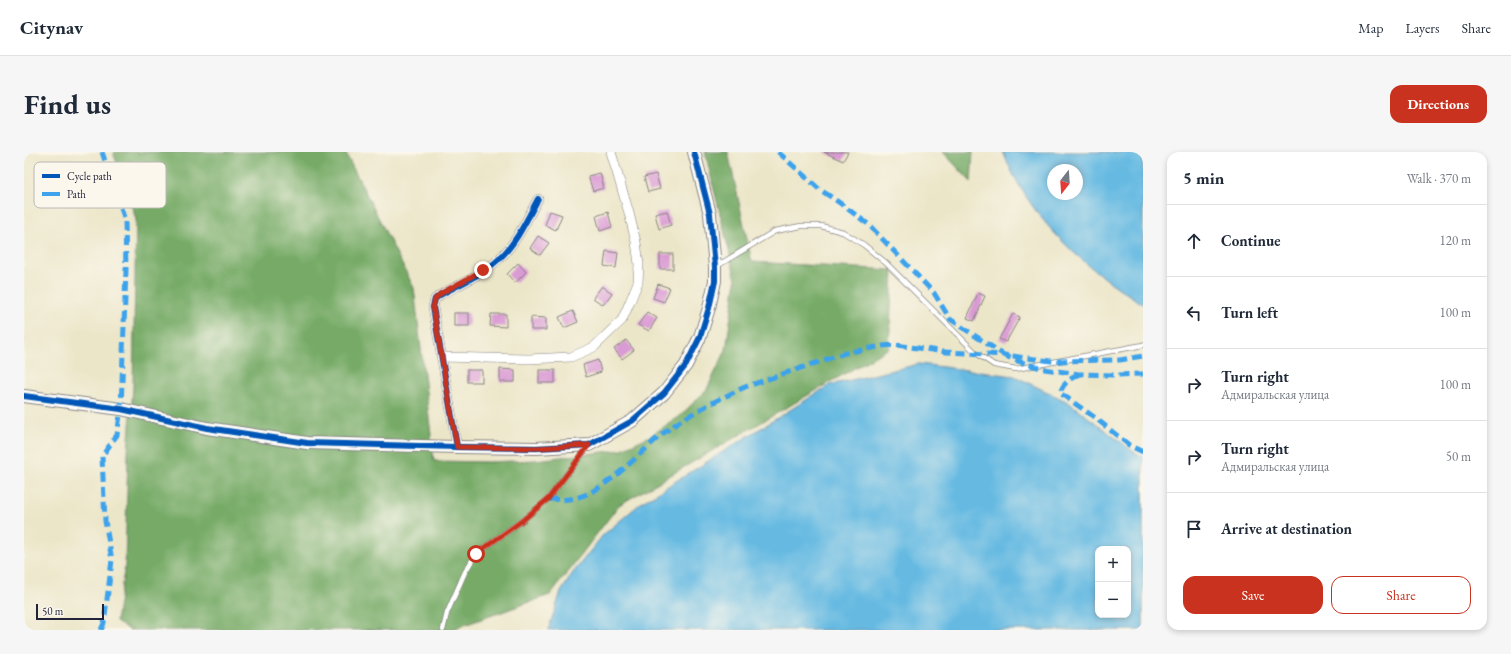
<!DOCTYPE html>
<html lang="en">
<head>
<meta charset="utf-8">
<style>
  :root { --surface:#fff; --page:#f6f6f7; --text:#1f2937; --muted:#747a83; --line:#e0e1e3; --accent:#c8321e }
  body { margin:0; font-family:"EB Garamond",serif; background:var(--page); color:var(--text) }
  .controls { position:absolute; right:12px; bottom:12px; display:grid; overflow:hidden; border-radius:8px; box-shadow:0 2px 6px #0003 }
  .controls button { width:36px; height:36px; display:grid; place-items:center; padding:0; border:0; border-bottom:1px solid var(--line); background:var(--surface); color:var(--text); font:20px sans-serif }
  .compass { position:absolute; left:1023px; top:12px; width:36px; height:36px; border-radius:50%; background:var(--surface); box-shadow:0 2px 6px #0003; rotate:197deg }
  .scale { position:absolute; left:12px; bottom:10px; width:68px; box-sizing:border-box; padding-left:4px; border:2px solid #22223b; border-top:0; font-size:11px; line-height:14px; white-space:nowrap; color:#22223b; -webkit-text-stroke:3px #fbf7ec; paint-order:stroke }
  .stop { position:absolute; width:12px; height:12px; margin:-9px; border:3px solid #c8321e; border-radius:50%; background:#fff }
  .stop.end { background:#c8321e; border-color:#fff; box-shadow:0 1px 4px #0008 }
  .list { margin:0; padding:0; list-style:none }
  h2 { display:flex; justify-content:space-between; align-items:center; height:52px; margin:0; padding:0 16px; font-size:17px }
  h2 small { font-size:13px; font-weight:400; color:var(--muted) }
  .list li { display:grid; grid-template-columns:26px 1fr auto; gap:12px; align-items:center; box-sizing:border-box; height:72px; padding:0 16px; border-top:1px solid var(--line) }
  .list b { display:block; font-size:15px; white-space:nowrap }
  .list p { margin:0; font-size:13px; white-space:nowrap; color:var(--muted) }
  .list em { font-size:13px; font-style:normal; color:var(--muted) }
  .actions { display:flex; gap:8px; padding:12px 16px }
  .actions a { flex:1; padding:9px 0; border:1px solid var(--accent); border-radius:12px; text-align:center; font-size:14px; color:var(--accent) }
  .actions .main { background:var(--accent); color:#fff }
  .icon { flex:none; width:22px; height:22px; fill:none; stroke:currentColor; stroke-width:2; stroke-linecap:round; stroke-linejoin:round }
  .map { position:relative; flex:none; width:1119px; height:478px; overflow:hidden; border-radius:12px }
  header { display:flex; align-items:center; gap:24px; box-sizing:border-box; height:56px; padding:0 20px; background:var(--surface); border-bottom:1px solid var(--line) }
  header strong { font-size:19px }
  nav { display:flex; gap:22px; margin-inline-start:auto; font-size:14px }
  .intro { display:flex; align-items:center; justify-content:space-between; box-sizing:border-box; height:96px; padding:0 24px }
  h1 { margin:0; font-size:28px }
  .button { padding:10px 18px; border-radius:12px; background:var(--accent); color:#fff; font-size:14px; font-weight:700 }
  main { display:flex; gap:24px; padding:0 24px }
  aside { flex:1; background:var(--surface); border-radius:12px; box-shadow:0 2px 6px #0003 }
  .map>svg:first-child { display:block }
  .forest { fill:#76aa66; stroke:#4c6650 }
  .water { fill:#66bae2; stroke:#446e8e; fill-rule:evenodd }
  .building { fill:#da9ad4 }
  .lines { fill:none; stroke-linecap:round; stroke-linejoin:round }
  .service-casing { stroke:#878482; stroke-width:6 }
  .minor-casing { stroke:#878482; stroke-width:10 }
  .tertiary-casing { stroke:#878482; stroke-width:14 }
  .service { stroke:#fff; stroke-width:4.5 }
  .minor { stroke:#fff; stroke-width:9 }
  .tertiary { stroke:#fff; stroke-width:12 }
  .quiet { stroke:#3ea2ec; stroke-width:5; stroke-dasharray:10 5; stroke-linecap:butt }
  .cycleway-casing { stroke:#fbf7ec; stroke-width:8 }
  .cycleway { stroke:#0057b8; stroke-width:6 }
  .route { stroke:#c8321e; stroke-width:5 }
  .key { fill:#fbf7ec; stroke:#bab7b7; stroke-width:1 }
  .key-label { font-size:11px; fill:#22223b }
</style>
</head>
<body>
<header>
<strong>Citynav</strong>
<nav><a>Map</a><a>Layers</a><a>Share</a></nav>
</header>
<div class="intro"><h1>Find us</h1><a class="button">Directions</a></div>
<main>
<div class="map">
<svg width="1119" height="478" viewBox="0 0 1119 478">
  <rect width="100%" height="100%" fill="#fbf7ec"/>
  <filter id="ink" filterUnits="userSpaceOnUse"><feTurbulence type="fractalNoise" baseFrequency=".025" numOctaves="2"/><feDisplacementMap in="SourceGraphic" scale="8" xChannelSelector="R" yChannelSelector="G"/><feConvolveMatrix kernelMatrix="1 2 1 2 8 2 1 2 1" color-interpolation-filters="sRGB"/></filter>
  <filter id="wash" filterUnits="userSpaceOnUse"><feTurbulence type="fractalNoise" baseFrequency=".012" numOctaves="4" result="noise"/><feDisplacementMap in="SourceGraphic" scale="16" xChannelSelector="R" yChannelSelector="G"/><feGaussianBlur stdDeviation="0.9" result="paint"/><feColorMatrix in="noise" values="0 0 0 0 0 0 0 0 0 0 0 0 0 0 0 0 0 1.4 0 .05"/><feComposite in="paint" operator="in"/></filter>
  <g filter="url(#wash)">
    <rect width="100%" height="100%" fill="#ece6c9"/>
    <!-- forest -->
    <g class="forest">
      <polygon points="89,0 321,0 390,136 410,309 465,310 511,308 596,298 626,284 655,265 683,237 702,198 712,128 681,0 704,0 728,110 869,118 865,196 595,353 526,443 426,478 106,478 92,470 101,413 104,300 109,235 112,67"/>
      <polygon points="919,0 949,0 947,30"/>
    </g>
    <!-- water -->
    <g class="water">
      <path d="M979 0H1119V152C1058 114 1006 68 979 0ZM1029 18H1053V42H1029Z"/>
      <path d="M895 212 990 224 1044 250 1114 303 1119 304V478H524L537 440 548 422 579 383 617 351 806 233ZM1074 397H1104V463H1074Z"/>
    </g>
    <g id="blocks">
      <!-- building -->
      <g class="building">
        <polygon points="800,0 824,0 819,9"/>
        <polygon points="576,21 580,36 569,39 564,24"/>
        <polygon points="632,22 636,37 624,40 620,25"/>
        <polygon points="526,59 538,63 532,78 521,73"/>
        <polygon points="643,59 647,73 635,77 631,62"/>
        <polygon points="584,60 588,75 576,79 572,64"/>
        <polygon points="514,84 525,91 516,103 506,96"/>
        <polygon points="582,99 594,101 592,116 580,114"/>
        <rect x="636" y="102" width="13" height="15"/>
        <polygon points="494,111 502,120 491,131 483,122"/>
        <polygon points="634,132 646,136 640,150 629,146"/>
        <polygon points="578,134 588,141 579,153 569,146"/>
        <polygon points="954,141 961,144 950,169 943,166"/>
        <polygon points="549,159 554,170 540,176 535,165"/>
        <polygon points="623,160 633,166 625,179 614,173"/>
        <rect x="430" y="161" width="15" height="13"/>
        <polygon points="467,162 482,162 482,175 466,174"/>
        <polygon points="989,162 996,165 982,190 975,187"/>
        <polygon points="507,165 522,166 522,178 507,178"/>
        <polygon points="602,188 610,198 598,207 590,197"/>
        <polygon points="574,208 577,220 562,225 559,213"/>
        <polygon points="476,217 491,218 491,230 476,230"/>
        <rect x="443" y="218" width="15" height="12"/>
        <rect x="515" y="218" width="16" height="13"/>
      </g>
    </g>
  </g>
  <g filter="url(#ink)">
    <use href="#blocks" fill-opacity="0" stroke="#878482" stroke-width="1"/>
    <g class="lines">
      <!-- service casing -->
      <g class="service-casing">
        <g id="service">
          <polyline points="693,114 751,79 777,74 797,74 819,80 840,93 862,111 952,201 970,213 992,217 1119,193"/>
          <polyline points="419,478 423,461 441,420 452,402 499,368 524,347 563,296"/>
        </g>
      </g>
      <!-- minor casing -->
      <g class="minor-casing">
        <g id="minor">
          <polyline points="417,205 505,207 547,205 570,195 598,168 606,150 614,130 615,112 612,90 605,61 587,0"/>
          <path d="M433 295 409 155 411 147 416 143C436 132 460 122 476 106 493 90 503 67 514 47"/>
        </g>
      </g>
      <!-- tertiary casing -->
      <g class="tertiary-casing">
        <polyline id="tertiary" points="0,244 97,257 183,276 283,291 433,295 512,296 565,293 608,269 640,241 662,213 676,185 685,156 691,129 691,115 686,62 670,0"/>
      </g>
      <!-- service -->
      <use href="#service" class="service"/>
      <!-- minor -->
      <use href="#minor" class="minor"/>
      <!-- tertiary -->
      <use href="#tertiary" class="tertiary"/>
      <!-- quiet -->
      <g class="quiet">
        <polyline points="754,0 795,37 813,49 844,72 910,141 926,167 980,203 1027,209 1096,208 1119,204"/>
        <path d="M1055 222C1046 227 1039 231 1036 241L1070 265 1105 293 1119 300"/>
        <path d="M524 347C531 347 539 348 545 347 582 343 616 298 646 276 669 260 695 247 721 235L821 201 858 194 872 193 922 200 980 203 990 208 1020 217 1055 222 1092 223 1119 222"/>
        <polyline points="77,478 80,471 88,408 81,369 78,304 93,283 97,257 102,118 101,68 78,0"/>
      </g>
      <!-- cycleway casing -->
      <g class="cycleway-casing">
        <g id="cycleway">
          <polyline points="0,244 97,257 183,276 283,291 433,295 512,296 565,293 608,269 640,241 662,213 676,185 685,156 691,129 691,115 686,62 670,0"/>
          <path d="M433 295 409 155 411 147 416 143C436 132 460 122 476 106 493 90 503 67 514 47"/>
        </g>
      </g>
      <!-- cycleway -->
      <use href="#cycleway" class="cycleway"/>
    </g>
  </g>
  <g class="lines" filter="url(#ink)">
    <!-- route -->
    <polyline class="route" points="452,402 499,368 524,347 565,293 512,296 433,295 409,155 411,147 416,142 459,118"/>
  </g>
  <!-- legend -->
  <rect x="10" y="10" width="132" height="46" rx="6" class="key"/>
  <rect x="18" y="22" width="18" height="4" fill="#0057b8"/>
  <rect x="18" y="40" width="18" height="4" fill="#3ea2ec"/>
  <g class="key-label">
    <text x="43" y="28">Cycle path</text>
    <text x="43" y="46">Path</text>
  </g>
</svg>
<div class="controls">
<button>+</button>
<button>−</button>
</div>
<svg class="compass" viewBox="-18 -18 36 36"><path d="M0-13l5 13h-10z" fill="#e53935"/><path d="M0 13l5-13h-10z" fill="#747a83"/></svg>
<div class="scale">50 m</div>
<div class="stop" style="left:452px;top:402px"></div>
<div class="stop end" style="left:459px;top:118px"></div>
</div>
<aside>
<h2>5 min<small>Walk · 370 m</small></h2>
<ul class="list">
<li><svg class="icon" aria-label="ahead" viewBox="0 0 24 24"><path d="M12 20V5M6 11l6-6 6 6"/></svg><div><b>Continue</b></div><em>120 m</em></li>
<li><svg class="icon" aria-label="left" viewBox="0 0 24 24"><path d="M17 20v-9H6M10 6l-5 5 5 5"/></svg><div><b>Turn left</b></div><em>100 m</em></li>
<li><svg class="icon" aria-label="right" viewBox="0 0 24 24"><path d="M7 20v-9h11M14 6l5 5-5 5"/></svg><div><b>Turn right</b><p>Адмиральская улица</p></div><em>100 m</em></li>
<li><svg class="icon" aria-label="right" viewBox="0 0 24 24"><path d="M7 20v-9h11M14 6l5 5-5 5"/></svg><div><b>Turn right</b><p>Адмиральская улица</p></div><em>50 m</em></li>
<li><svg class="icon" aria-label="arrive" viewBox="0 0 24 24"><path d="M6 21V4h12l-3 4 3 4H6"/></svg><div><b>Arrive at destination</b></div></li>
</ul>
<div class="actions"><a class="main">Save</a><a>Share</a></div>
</aside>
</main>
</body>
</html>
